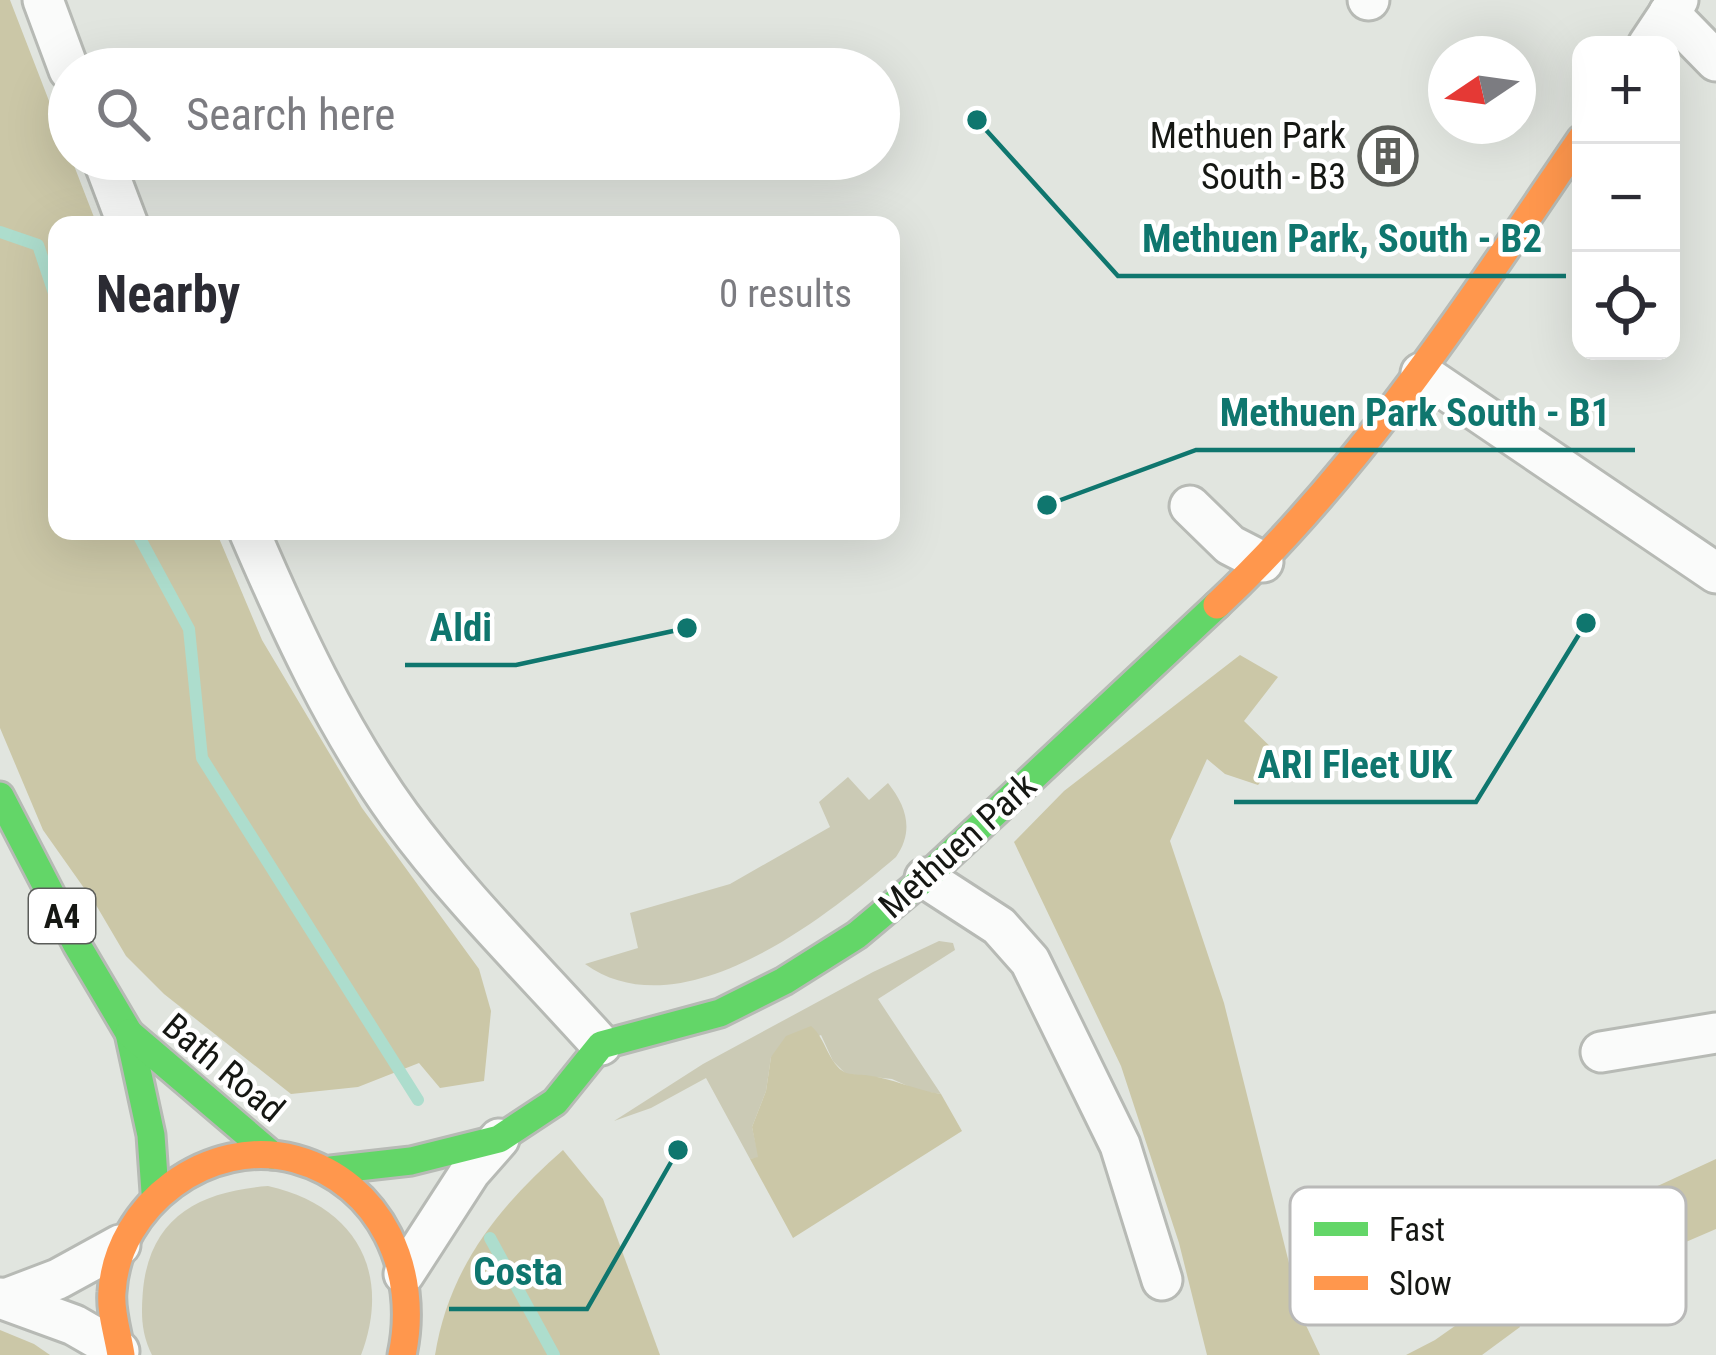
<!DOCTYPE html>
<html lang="en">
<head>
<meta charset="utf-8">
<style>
  :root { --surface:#fff; --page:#f2f2f3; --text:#2b2b33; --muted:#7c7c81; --line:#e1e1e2 }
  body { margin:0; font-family:"Roboto Condensed",sans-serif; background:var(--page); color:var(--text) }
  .controls { position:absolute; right:36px; top:36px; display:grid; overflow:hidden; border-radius:24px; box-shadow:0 12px 48px #0002 }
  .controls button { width:108px; height:108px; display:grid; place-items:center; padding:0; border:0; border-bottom:3px solid var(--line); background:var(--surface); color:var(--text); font:60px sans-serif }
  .compass { position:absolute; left:1428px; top:36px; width:108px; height:108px; border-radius:50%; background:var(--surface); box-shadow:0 12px 48px #0002; rotate:257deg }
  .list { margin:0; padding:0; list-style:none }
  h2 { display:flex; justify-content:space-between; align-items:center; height:156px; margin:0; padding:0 48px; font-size:51px }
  h2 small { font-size:39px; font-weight:400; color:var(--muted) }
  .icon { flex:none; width:66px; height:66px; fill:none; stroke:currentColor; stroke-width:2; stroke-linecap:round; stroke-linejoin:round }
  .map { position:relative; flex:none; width:1716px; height:1355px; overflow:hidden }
  .search { position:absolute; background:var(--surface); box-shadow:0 12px 48px #0002; left:48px; top:48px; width:852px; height:132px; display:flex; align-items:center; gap:30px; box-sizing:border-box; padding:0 42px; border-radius:66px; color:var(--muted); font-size:45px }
  .panel { position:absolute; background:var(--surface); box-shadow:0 12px 48px #0002; left:48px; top:216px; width:852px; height:324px; border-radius:24px }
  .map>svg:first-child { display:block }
  .green { fill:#cbcab5 }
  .forest { fill:#cbc7a7 }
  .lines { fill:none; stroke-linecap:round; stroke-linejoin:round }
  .stream { stroke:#adddcd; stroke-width:12 }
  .street-casing { stroke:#b7bab5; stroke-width:45 }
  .fast-casing { stroke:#b7bab5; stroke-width:33 }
  .slow-casing { stroke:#b7bab5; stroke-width:33 }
  .street { stroke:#fafbfa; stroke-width:39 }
  .fast { stroke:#63d668; stroke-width:27 }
  .slow { stroke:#ff974d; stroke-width:27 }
  .labels { text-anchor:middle; stroke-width:9; stroke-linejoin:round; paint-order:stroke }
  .shield { fill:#fff; stroke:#5b5d5a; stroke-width:3 }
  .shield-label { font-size:33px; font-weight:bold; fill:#151713 }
  .poi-label { font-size:36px; fill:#151713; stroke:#fff; text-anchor:end }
  .street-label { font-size:36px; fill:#151713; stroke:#fff }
  .key { fill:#fff; stroke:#b9b9b8; stroke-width:3 }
  .key-label { font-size:33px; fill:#151713 }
  .leader { fill:none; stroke:#0f766e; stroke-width:4.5 }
  .callout-dot { fill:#0f766e; stroke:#fff; stroke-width:4.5 }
  .callout-label { font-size:39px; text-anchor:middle; font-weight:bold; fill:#0f766e; stroke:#fff; stroke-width:9; stroke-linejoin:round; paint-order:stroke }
</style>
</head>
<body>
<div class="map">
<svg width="1716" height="1355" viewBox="0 0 1716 1355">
  <rect width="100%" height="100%" fill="#e1e5df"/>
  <!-- green -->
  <g class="green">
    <path d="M848 777 869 800 888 783C907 807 914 831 896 857 825 918 681 1033 585 964L638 948 630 913 730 884 830 827 819 802Z"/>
    <polygon points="939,941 953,943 955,950 878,999 941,1094 919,1091 892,1079 846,1074 833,1061 821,1035 771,1057 766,1091 752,1127 759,1158 750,1159 706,1078 651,1108 614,1121 703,1064 873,972"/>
    <path d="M268 1186C354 1205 393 1271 361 1355H152C141 1333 141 1314 143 1290 150 1216 201 1191 268 1186Z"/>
  </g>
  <!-- forest -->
  <g class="forest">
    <polygon points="0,0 10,0 97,225 57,225 57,531 216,531 262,640 362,808 479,969 491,1011 484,1081 440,1088 419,1063 358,1087 291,1094 164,994 126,956 96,905 43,830 0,728"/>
    <polygon points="1240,655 1278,677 1244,721 1281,757 1258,785 1225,774 1207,759 1170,841 1224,1003 1303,1319 1320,1355 1207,1355 1179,1243 1121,1066 1014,842 1064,791"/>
    <path d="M811 1026C826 1038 828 1064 846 1073 848 1074 863 1075 865 1075 892 1078 915 1090 941 1094L962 1131 793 1238 750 1159 758 1157 752 1127 766 1091 771 1057 786 1036Z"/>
    <path d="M563 1150 603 1199 660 1355H435C449 1268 498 1207 563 1150Z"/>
    <polygon points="1716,1159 1716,1229 1644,1260 1626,1243 1512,1307 1520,1327 1482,1355 1406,1355 1435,1340 1550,1259 1617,1225 1610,1208"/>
    <polygon points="0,1330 34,1344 50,1355 0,1355"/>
  </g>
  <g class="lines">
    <!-- stream -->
    <g class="stream">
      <polyline points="0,232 38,245 57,302"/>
      <polyline points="136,531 189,629 202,758 418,1100"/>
      <polyline points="490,1238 554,1355"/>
    </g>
    <!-- street casing -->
    <g class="street-casing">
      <g id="street">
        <polyline points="43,0 69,70"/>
        <polyline points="1368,0 1369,0"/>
        <polyline points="1669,13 1716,61"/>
        <polyline points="1648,45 1678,0"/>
        <polyline points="103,159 128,225"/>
        <polyline points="1421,373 1716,573"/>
        <polyline points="1190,506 1230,545 1263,562"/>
        <path d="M249 531C291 629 337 729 400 816 460 898 533 969 601 1045"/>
        <polyline points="925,878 999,926 1030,961 1120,1145 1162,1280"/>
        <polyline points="1601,1052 1716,1033"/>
        <polyline points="404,1274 470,1172 499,1139"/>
        <polyline points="0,1298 74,1325 119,1351"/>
        <polyline points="8,1298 58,1279 120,1245"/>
      </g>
    </g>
    <!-- fast casing -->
    <g class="fast-casing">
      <g id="fast">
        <polyline points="0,796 77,945 129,1033 151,1135 155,1192"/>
        <polyline points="129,1033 272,1155"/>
        <polyline points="331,1170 411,1161 499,1139 555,1102 601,1045 720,1013 784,981 857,935 925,878 1217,605"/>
      </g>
    </g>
    <!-- slow casing -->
    <g class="slow-casing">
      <g id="slow">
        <path d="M1217 605C1361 470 1470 302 1581 139"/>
        <path d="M121 1355C118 1335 110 1311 112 1292 117 1205 209 1136 295 1159 382 1183 420 1272 402 1355"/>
      </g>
    </g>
    <!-- street -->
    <use href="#street" class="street"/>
    <!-- fast -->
    <use href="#fast" class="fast"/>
    <!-- slow -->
    <use href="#slow" class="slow"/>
  </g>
  <!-- icons -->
  <defs>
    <g id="building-ring" transform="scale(3)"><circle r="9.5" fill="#fff" stroke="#5c5f5a" stroke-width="1.5"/><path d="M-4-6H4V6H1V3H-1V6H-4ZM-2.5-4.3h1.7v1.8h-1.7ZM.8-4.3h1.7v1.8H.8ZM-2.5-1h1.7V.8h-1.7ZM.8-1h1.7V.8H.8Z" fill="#5c5f5a"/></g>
  </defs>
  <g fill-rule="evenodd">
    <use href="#building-ring" x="1388" y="156"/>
  </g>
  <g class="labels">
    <!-- shield labels -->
    <rect class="shield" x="29" y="889" width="66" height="54" rx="9"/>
    <g class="shield-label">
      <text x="62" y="928">A4</text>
    </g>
    <!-- poi labels -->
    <g class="poi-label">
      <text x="1346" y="148">Methuen Park<tspan x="1346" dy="41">South - B3</tspan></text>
    </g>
    <!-- street labels -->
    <g class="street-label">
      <text transform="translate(957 845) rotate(-42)" y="13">Methuen Park</text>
      <text transform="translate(224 1067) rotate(40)" y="13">Bath Road</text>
    </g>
  </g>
  <!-- legend -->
  <rect x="1290" y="1187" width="396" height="138" rx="18" class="key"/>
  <rect x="1314" y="1222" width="54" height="14" fill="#63d668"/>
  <rect x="1314" y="1276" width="54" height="14" fill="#ff974d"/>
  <g class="key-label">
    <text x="1389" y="1241">Fast</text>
    <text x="1389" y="1295">Slow</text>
  </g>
  <!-- callouts -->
  <path class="leader" d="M977 120L1118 276H1566M1047 505L1196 450H1635M687 628L516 665H405M1586 623L1476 802H1234M678 1150L587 1309H449"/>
  <g class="callout-dot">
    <circle cx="977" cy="120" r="12"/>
    <circle cx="1047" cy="505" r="12"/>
    <circle cx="687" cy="628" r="12"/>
    <circle cx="1586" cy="623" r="12"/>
    <circle cx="678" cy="1150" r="12"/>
  </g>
  <g class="callout-label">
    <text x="1342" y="252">Methuen Park, South - B2</text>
    <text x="1415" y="426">Methuen Park South - B1</text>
    <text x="461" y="641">Aldi</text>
    <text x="1355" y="778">ARI Fleet UK</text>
    <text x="518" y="1285">Costa</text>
  </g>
</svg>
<div class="controls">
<button>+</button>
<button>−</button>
<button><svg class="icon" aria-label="locate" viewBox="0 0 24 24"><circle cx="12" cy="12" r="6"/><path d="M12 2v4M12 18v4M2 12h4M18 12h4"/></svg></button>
</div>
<svg class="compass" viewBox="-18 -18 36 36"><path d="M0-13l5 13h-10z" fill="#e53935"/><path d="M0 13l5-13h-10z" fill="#7c7c81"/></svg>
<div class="search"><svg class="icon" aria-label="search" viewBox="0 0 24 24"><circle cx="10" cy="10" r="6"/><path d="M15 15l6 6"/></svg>Search here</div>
<section class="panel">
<h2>Nearby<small>0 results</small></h2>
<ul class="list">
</ul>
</section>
</div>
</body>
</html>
